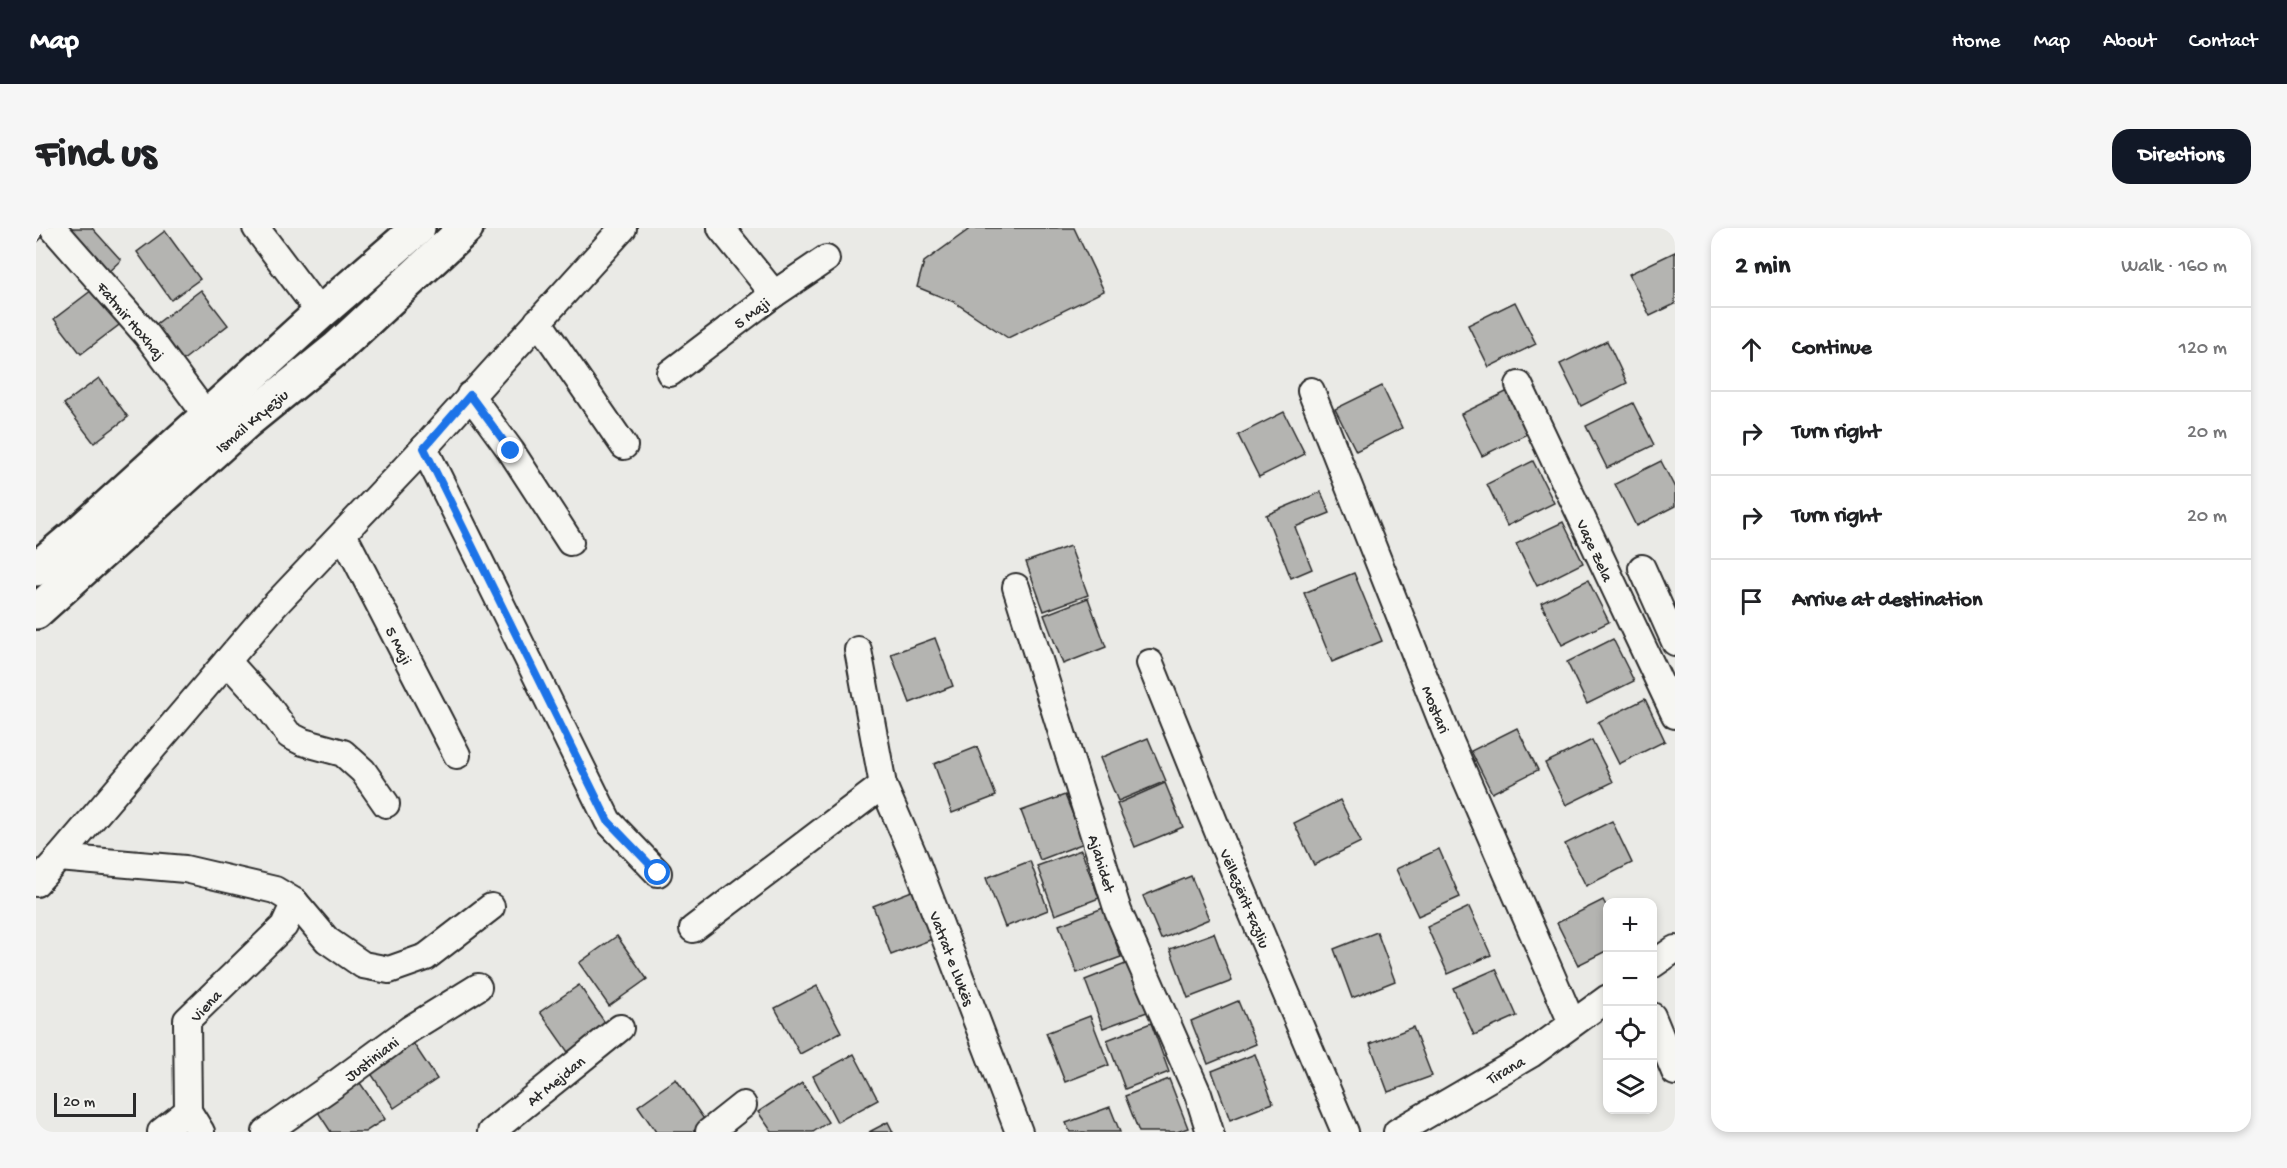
<!DOCTYPE html>
<html lang="en">
<head>
<meta charset="utf-8">
<style>
  :root { --surface:#fff; --page:#f6f6f6; --text:#202124; --muted:#757577; --line:#e0e0e0; --accent:#111827 }
  body { margin:0; font-family:"Gochi Hand",sans-serif; background:var(--page); color:var(--text) }
  .controls { position:absolute; right:18px; bottom:18px; display:grid; overflow:hidden; border-radius:12px; box-shadow:0 3px 9px #0003 }
  .controls button { width:54px; height:54px; display:grid; place-items:center; padding:0; border:0; border-bottom:2px solid var(--line); background:var(--surface); color:var(--text); font:30px sans-serif }
  .scale { position:absolute; left:18px; bottom:15px; width:82px; box-sizing:border-box; padding-left:6px; border:3px solid #2b2b2b; border-top:0; font-size:16px; line-height:21px; white-space:nowrap; color:#2b2b2b; -webkit-text-stroke:4px #f6f6f2; paint-order:stroke }
  .stop { position:absolute; width:18px; height:18px; margin:-14px; border:4px solid #1a73e8; border-radius:50%; background:#fff }
  .stop.end { background:#1a73e8; border-color:#fff; box-shadow:0 2px 6px #0008 }
  .list { margin:0; padding:0; list-style:none }
  h2 { display:flex; justify-content:space-between; align-items:center; height:78px; margin:0; padding:0 24px; font-size:26px }
  h2 small { font-size:20px; font-weight:400; color:var(--muted) }
  .list li { display:grid; grid-template-columns:39px 1fr auto; gap:18px; align-items:center; box-sizing:border-box; height:84px; padding:0 24px; border-top:2px solid var(--line) }
  .list b { display:block; font-size:22px; white-space:nowrap }
  .list em { font-size:20px; font-style:normal; color:var(--muted) }
  .icon { flex:none; width:33px; height:33px; fill:none; stroke:currentColor; stroke-width:2; stroke-linecap:round; stroke-linejoin:round }
  .map { position:relative; flex:none; width:1639px; height:904px; overflow:hidden; border-radius:18px }
  header { display:flex; align-items:center; gap:36px; box-sizing:border-box; height:84px; padding:0 30px; background:var(--accent); color:#fff }
  header strong { font-size:28px }
  nav { display:flex; gap:33px; margin-inline-start:auto; font-size:21px }
  .intro { display:flex; align-items:center; justify-content:space-between; box-sizing:border-box; height:144px; padding:0 36px }
  h1 { margin:0; font-size:42px }
  .button { padding:15px 27px; border-radius:18px; background:var(--accent); color:#fff; font-size:21px; font-weight:700 }
  main { display:flex; gap:36px; padding:0 36px }
  aside { flex:1; background:var(--surface); border-radius:18px; box-shadow:0 3px 9px #0003 }
  .map>svg:first-child { display:block }
  .building { fill:#b4b4b1; stroke:#2b2b2b; stroke-width:1.5 }
  .lines { fill:none; stroke-linecap:round; stroke-linejoin:round }
  .street-casing { stroke:#2b2b2b; stroke-width:30 }
  .secondary-casing { stroke:#2b2b2b; stroke-width:38 }
  .street { stroke:#f6f6f2; stroke-width:26 }
  .secondary { stroke:#f6f6f2; stroke-width:33 }
  .route { stroke:#1a73e8; stroke-width:8 }
  .labels { text-anchor:middle; stroke-width:5; stroke-linejoin:round; paint-order:stroke }
  .street-label { font-size:16px; fill:#2b2b2b; stroke:#f6f6f2 }
</style>
</head>
<body>
<header>
<strong>Map</strong>
<nav><a>Home</a><a>Map</a><a>About</a><a>Contact</a></nav>
</header>
<div class="intro"><h1>Find us</h1><a class="button">Directions</a></div>
<main>
<div class="map">
<svg width="1639" height="904" viewBox="0 0 1639 904">
  <rect width="100%" height="100%" fill="#eaeae6"/>
  <filter id="ink" filterUnits="userSpaceOnUse"><feTurbulence type="fractalNoise" baseFrequency=".0167" numOctaves="2"/><feDisplacementMap in="SourceGraphic" scale="12" xChannelSelector="R" yChannelSelector="G"/><feConvolveMatrix kernelMatrix="1 2 1 2 8 2 1 2 1" color-interpolation-filters="sRGB"/></filter>
  <g filter="url(#ink)">
    <!-- building -->
    <g class="building">
      <polygon points="0,0 4,0 9,7 0,15"/>
      <polygon points="27,0 56,0 85,32 69,47"/>
      <polygon points="935,0 1038,0 1068,63 972,110 918,74 881,59 888,34"/>
      <polygon points="129,3 164,51 135,72 101,24"/>
      <polygon points="1639,24 1639,76 1614,88 1593,46"/>
      <polygon points="60,59 87,94 45,126 18,91"/>
      <polygon points="165,62 192,97 146,133 119,97"/>
      <polygon points="1479,74 1500,116 1453,139 1432,97"/>
      <polygon points="1571,113 1591,155 1545,178 1524,136"/>
      <polygon points="63,150 92,189 58,215 28,176"/>
      <polygon points="1346,158 1366,200 1320,223 1299,181"/>
      <polygon points="1472,163 1493,205 1446,228 1425,186"/>
      <polygon points="1597,175 1618,217 1571,240 1550,198"/>
      <polygon points="1248,184 1269,226 1223,249 1202,207"/>
      <polygon points="1497,233 1518,275 1471,298 1451,256"/>
      <polygon points="1625,233 1639,260 1639,278 1600,298 1579,256"/>
      <polygon points="1285,264 1294,285 1259,299 1276,341 1255,350 1230,287"/>
      <polygon points="1527,294 1547,335 1501,358 1480,316"/>
      <polygon points="1034,318 1052,367 1008,383 990,334"/>
      <polygon points="1318,345 1346,413 1296,434 1268,365"/>
      <polygon points="1552,352 1573,394 1526,417 1505,375"/>
      <polygon points="1052,370 1070,419 1027,436 1008,387"/>
      <polygon points="899,410 917,458 874,475 855,426"/>
      <polygon points="1577,411 1598,453 1551,476 1531,434"/>
      <polygon points="1609,471 1629,513 1583,536 1562,494"/>
      <polygon points="1481,500 1502,542 1456,565 1435,523"/>
      <polygon points="1112,510 1130,553 1082,573 1064,530"/>
      <polygon points="1556,512 1577,554 1530,577 1509,535"/>
      <polygon points="941,519 960,568 916,585 898,536"/>
      <polygon points="1129,555 1147,599 1099,619 1081,576"/>
      <polygon points="1029,567 1048,615 1004,632 985,583"/>
      <polygon points="1304,572 1325,614 1278,637 1258,595"/>
      <polygon points="1576,593 1596,635 1550,658 1529,616"/>
      <polygon points="1403,621 1424,669 1382,688 1360,641"/>
      <polygon points="1045,622 1063,670 1019,687 1001,638"/>
      <polygon points="994,633 1012,682 969,699 950,650"/>
      <polygon points="1155,648 1173,691 1125,711 1107,668"/>
      <polygon points="881,661 899,710 855,727 837,678"/>
      <polygon points="1567,672 1572,681 1572,722 1542,737 1521,695"/>
      <polygon points="1433,679 1455,727 1412,746 1391,699"/>
      <polygon points="1067,680 1085,729 1041,745 1023,697"/>
      <polygon points="1341,704 1359,753 1316,770 1298,721"/>
      <polygon points="1178,705 1196,753 1152,770 1134,721"/>
      <polygon points="581,708 611,751 573,778 543,735"/>
      <polygon points="1092,735 1111,784 1067,800 1049,752"/>
      <polygon points="1460,741 1481,788 1438,807 1417,760"/>
      <polygon points="543,757 572,799 534,827 504,784"/>
      <polygon points="781,758 805,804 764,826 739,780"/>
      <polygon points="1202,773 1220,816 1172,836 1155,793"/>
      <polygon points="1054,788 1073,837 1029,854 1010,805"/>
      <polygon points="1115,795 1133,844 1089,861 1071,812"/>
      <polygon points="1377,799 1396,848 1352,864 1334,816"/>
      <polygon points="375,812 401,851 358,880 332,841"/>
      <polygon points="818,826 842,872 801,894 777,848"/>
      <polygon points="1219,826 1237,875 1194,892 1176,843"/>
      <polygon points="640,851 670,894 656,904 620,904 602,878"/>
      <polygon points="1133,851 1152,900 1141,904 1103,904 1089,868"/>
      <polygon points="322,852 349,891 329,904 295,904 280,881"/>
      <polygon points="766,855 792,894 777,904 736,904 722,884"/>
      <polygon points="1074,879 1084,904 1034,904 1030,895"/>
      <polygon points="852,894 857,904 833,904"/>
    </g>
    <g class="lines">
      <!-- street casing -->
      <g class="street-casing">
        <g id="street">
          <polyline points="17,0 111,107 171,188"/>
          <polyline points="220,0 284,85"/>
          <polyline points="685,0 738,66"/>
          <polyline points="502,93 588,218"/>
          <polyline points="634,145 738,66 790,31"/>
          <polyline points="1483,157 1639,487"/>
          <polyline points="1275,163 1412,509 1536,795"/>
          <polyline points="434,167 475,223 534,314"/>
          <polyline points="388,220 572,593 622,645"/>
          <polyline points="307,306 421,527"/>
          <polyline points="1606,340 1639,414"/>
          <polyline points="980,359 1082,683 1162,866 1174,904"/>
          <polyline points="822,422 847,557 879,631 983,904"/>
          <polyline points="191,433 231,477 253,507 267,514 307,525 327,543 350,576"/>
          <polyline points="1114,435 1189,621 1309,904"/>
          <polyline points="23,630 149,641 239,662 259,674 291,712 327,737 353,742 390,729 455,679"/>
          <polyline points="0,655 23,630 238,378 388,220 587,0"/>
          <polyline points="657,701 847,557"/>
          <polyline points="1616,737 1639,721"/>
          <polyline points="1616,788 1639,844"/>
          <polyline points="125,904 152,883"/>
          <polyline points="165,904 152,883 151,792 248,698 259,674"/>
          <polyline points="230,904 302,854 374,801 442,759"/>
          <polyline points="455,904 584,800"/>
          <polyline points="673,904 707,877"/>
          <polyline points="1361,904 1495,826 1572,770"/>
        </g>
      </g>
      <!-- secondary casing -->
      <g class="secondary-casing">
        <g id="secondary">
          <polyline points="0,341 46,302 284,85 382,0"/>
          <polyline points="0,384 210,194 301,120 430,0"/>
        </g>
      </g>
      <!-- street -->
      <use href="#street" class="street"/>
      <!-- secondary -->
      <use href="#secondary" class="secondary"/>
    </g>
  </g>
  <g class="lines" filter="url(#ink)">
    <!-- route -->
    <polyline class="route" points="475,223 434,167 388,220 572,593 622,645"/>
  </g>
  <g class="labels">
    <!-- street labels -->
    <g class="street-label">
      <text transform="translate(715 84) rotate(-37)" y="6">5 Maji</text>
      <text transform="translate(96 92) rotate(50)" y="6">Fatmir Hoxhaj</text>
      <text transform="translate(215 192) rotate(-40)" y="6">Ismail Kryeziu</text>
      <text transform="translate(1560 322) rotate(65)" y="6">Vaçe Zela</text>
      <text transform="translate(364 417) rotate(63)" y="6">5 Maji</text>
      <text transform="translate(1401 481) rotate(68)" y="6">Mostari</text>
      <text transform="translate(1067 635) rotate(73)" y="6">Ajahidet</text>
      <text transform="translate(1210 670) rotate(67)" y="6">Vëllezërit Fazliu</text>
      <text transform="translate(917 730) rotate(69)" y="6">Vatrat e Llukës</text>
      <text transform="translate(169 777) rotate(-47)" y="6">Viena</text>
      <text transform="translate(335 830) rotate(-37)" y="6">Justiniani</text>
      <text transform="translate(1469 841) rotate(-30)" y="6">Tirana</text>
      <text transform="translate(519 852) rotate(-39)" y="6">At Mejdan</text>
    </g>
  </g>
</svg>
<div class="controls">
<button>+</button>
<button>−</button>
<button><svg class="icon" aria-label="locate" viewBox="0 0 24 24"><circle cx="12" cy="12" r="6"/><path d="M12 2v4M12 18v4M2 12h4M18 12h4"/></svg></button>
<button><svg class="icon" aria-label="layers" viewBox="0 0 24 24"><path d="M12 4l9 5-9 5-9-5zM3 14l9 5 9-5"/></svg></button>
</div>
<div class="scale">20 m</div>
<div class="stop" style="left:622px;top:645px"></div>
<div class="stop end" style="left:475px;top:223px"></div>
</div>
<aside>
<h2>2 min<small>Walk · 160 m</small></h2>
<ul class="list">
<li><svg class="icon" aria-label="ahead" viewBox="0 0 24 24"><path d="M12 20V5M6 11l6-6 6 6"/></svg><div><b>Continue</b></div><em>120 m</em></li>
<li><svg class="icon" aria-label="right" viewBox="0 0 24 24"><path d="M7 20v-9h11M14 6l5 5-5 5"/></svg><div><b>Turn right</b></div><em>20 m</em></li>
<li><svg class="icon" aria-label="right" viewBox="0 0 24 24"><path d="M7 20v-9h11M14 6l5 5-5 5"/></svg><div><b>Turn right</b></div><em>20 m</em></li>
<li><svg class="icon" aria-label="arrive" viewBox="0 0 24 24"><path d="M6 21V4h12l-3 4 3 4H6"/></svg><div><b>Arrive at destination</b></div></li>
</ul>
</aside>
</main>
</body>
</html>
